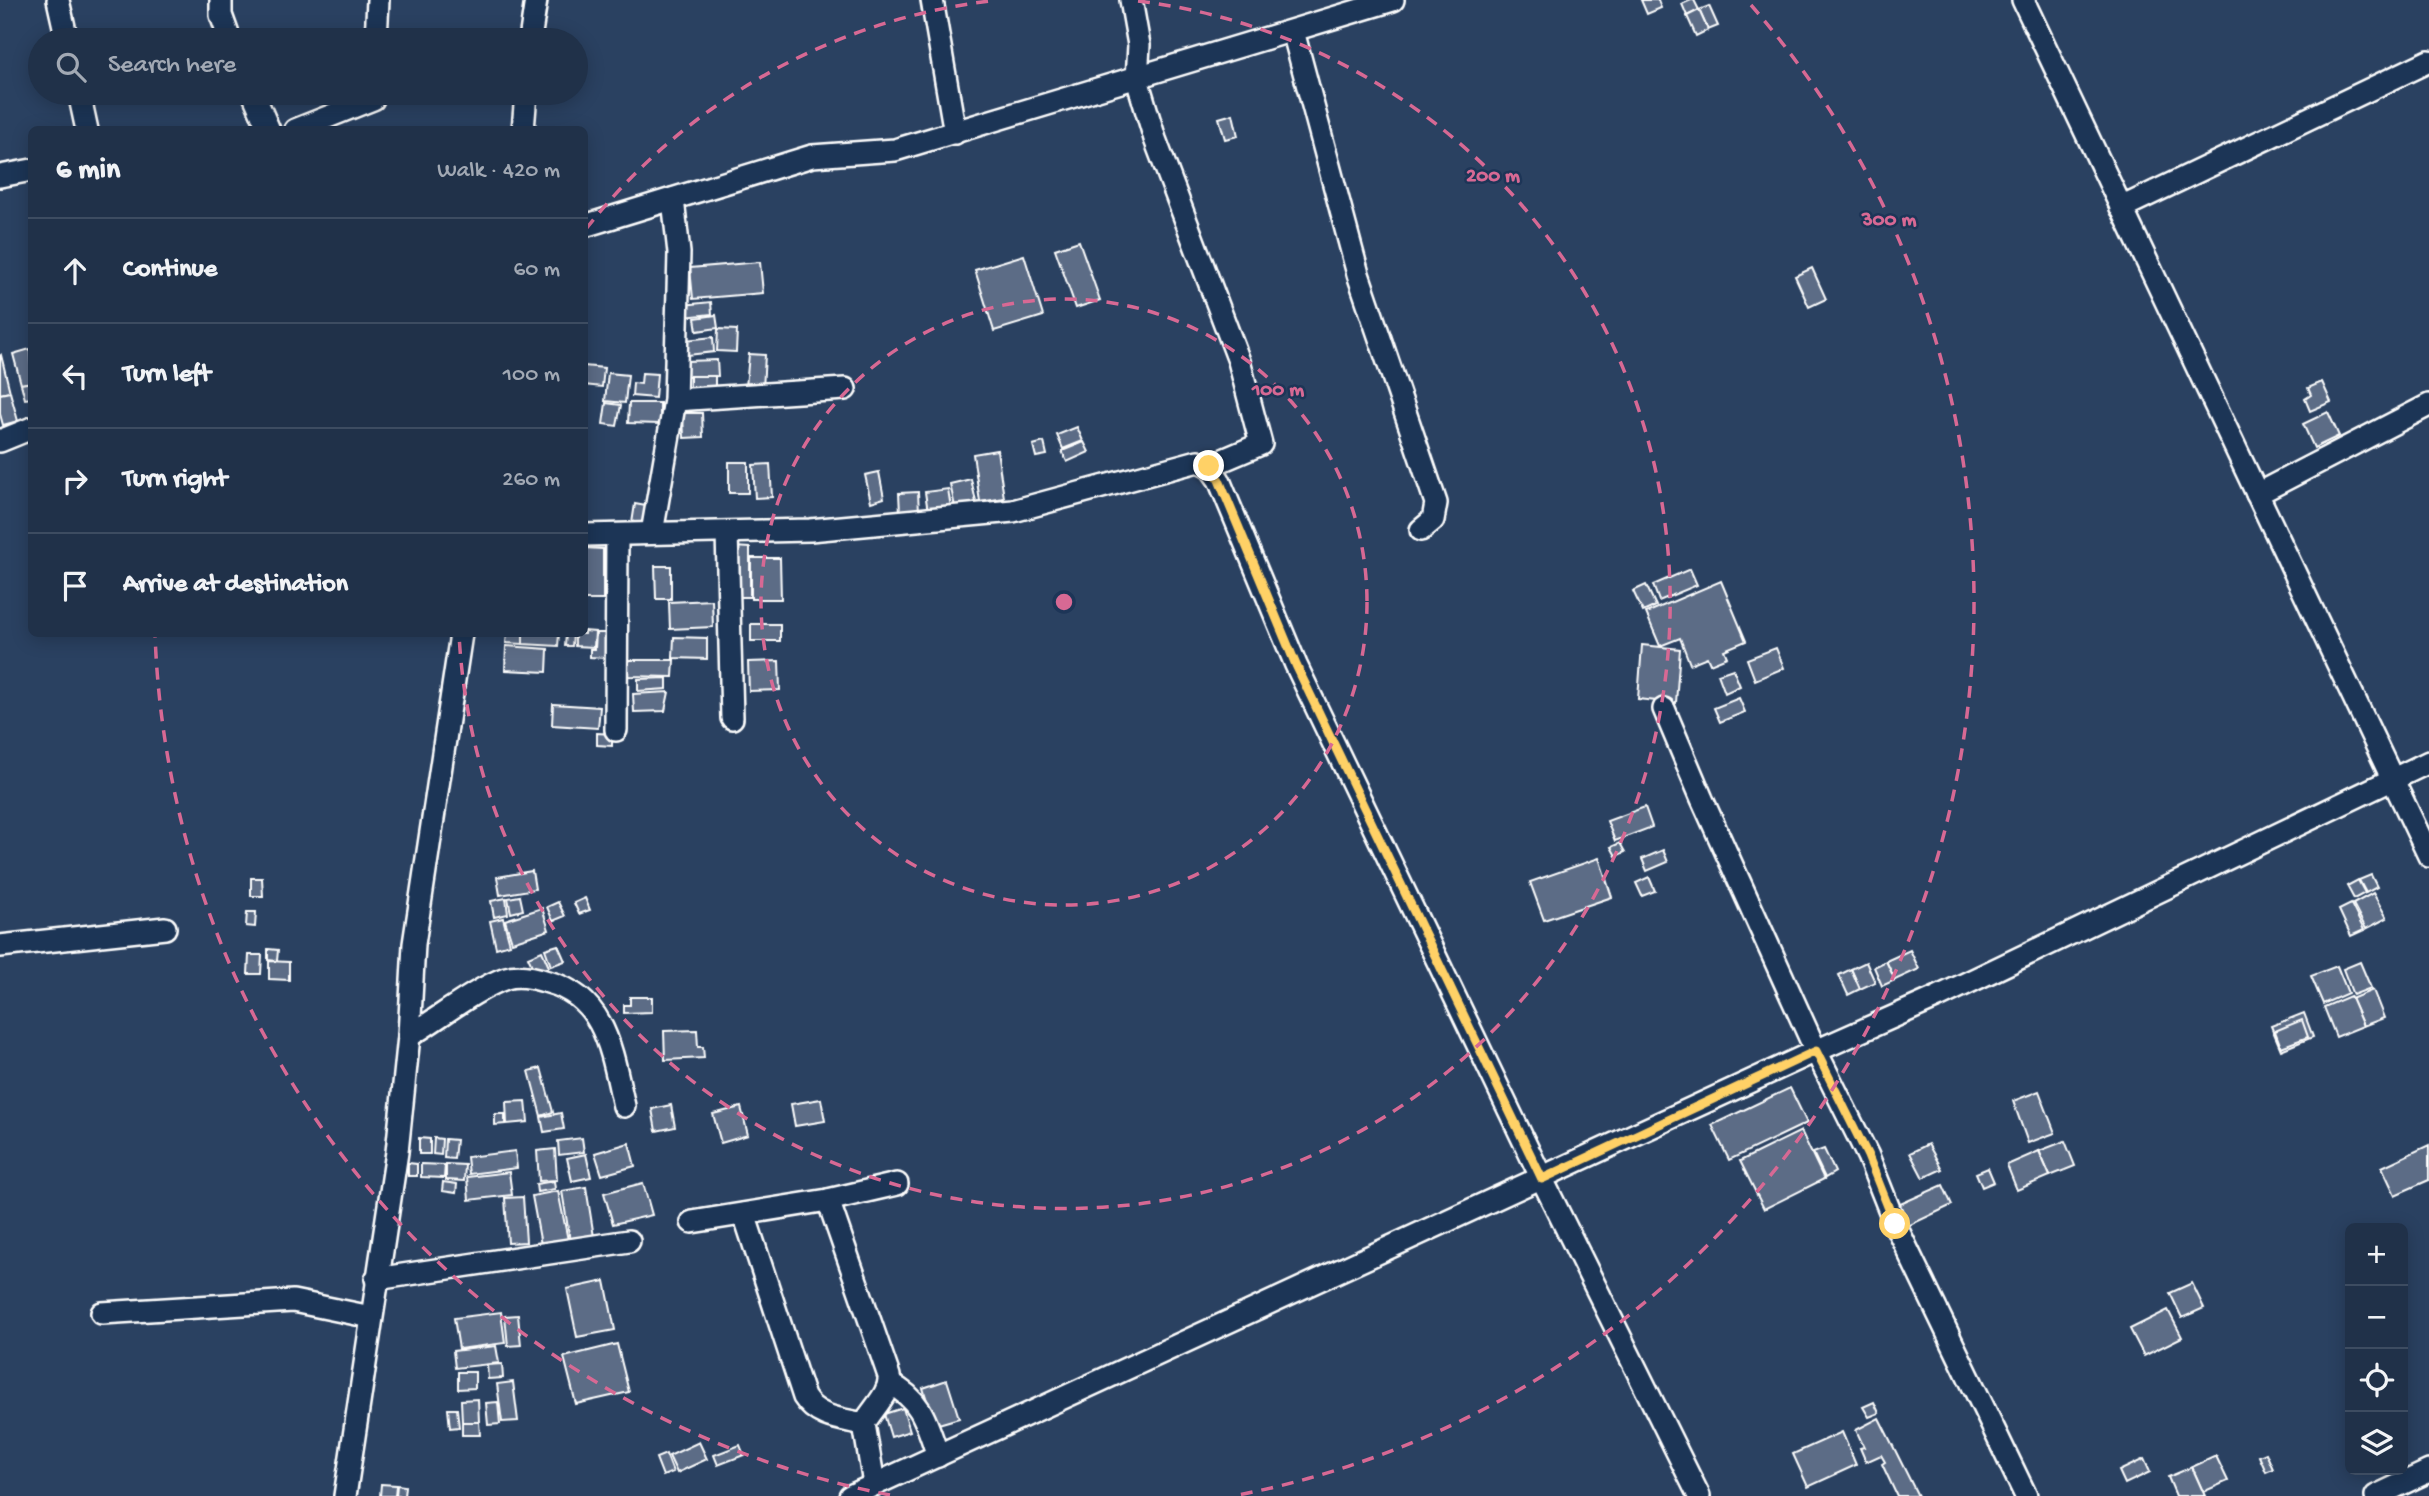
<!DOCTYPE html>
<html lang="en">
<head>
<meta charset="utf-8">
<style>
  :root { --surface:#203149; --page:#2d3d53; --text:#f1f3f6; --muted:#a2a9b4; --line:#3d4c61 }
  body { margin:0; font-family:"Gochi Hand",sans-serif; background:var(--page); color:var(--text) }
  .controls { position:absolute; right:21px; bottom:21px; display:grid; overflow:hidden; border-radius:10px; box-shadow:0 4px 18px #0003 }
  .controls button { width:63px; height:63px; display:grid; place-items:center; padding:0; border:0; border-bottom:2px solid var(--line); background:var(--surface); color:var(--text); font:35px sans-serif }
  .stop { position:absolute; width:21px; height:21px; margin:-16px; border:5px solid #ffd166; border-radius:50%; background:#fff }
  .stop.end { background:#ffd166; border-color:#fff; box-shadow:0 2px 7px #0008 }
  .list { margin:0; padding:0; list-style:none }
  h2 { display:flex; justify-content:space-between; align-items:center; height:91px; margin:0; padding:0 28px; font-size:30px }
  h2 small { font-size:23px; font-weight:400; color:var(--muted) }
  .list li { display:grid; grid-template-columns:46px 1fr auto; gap:21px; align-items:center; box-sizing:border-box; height:105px; padding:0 28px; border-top:2px solid var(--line) }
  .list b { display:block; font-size:26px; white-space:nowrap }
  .list em { font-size:23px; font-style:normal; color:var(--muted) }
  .icon { flex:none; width:38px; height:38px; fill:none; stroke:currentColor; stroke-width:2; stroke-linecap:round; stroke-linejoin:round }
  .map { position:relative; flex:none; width:2429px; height:1496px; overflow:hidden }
  .search { position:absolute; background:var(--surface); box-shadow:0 4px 18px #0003; left:28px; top:28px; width:560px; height:77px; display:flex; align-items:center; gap:18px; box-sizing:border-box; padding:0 24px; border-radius:38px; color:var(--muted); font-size:26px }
  .panel { position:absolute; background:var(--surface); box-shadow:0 4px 18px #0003; left:28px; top:126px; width:560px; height:511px; border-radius:10px }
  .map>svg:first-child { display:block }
  .building { fill:#5b6c86; stroke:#fff; stroke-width:2 }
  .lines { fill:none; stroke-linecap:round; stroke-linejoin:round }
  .minor-casing { stroke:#fff; stroke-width:26 }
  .minor { stroke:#1d3557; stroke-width:21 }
  .route { stroke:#ffd166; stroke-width:9 }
  .ring { fill:none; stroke:#d76994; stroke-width:3.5; stroke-dasharray:12 9 }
  .centre { fill:#d76994; stroke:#1d3557; stroke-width:3.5 }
  .ring-label { font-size:21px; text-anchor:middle; font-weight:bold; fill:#d76994; stroke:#1d3557; stroke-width:5; stroke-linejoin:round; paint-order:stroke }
</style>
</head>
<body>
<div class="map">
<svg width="2429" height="1496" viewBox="0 0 2429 1496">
  <rect width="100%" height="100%" fill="#2a4161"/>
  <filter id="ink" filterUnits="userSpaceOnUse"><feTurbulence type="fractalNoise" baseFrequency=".0143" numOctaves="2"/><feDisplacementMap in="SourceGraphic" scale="14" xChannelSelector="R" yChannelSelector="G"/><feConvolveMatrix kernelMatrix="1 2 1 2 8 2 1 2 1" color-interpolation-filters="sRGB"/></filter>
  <g filter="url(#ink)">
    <!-- building -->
    <g class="building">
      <polygon points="1641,0 1658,0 1661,8 1647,14"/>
      <polygon points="1691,0 1694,0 1699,10 1687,16 1682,4"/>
      <polygon points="1709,6 1718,26 1708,30 1699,10"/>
      <polygon points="1699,10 1708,30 1696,36 1687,16"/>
      <polygon points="1233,114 1238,136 1225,139 1219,118"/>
      <polygon points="1079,241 1100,300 1076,308 1055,249"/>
      <polygon points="1024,255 1043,316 994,331 975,270"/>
      <polygon points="760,262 763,293 693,299 690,268"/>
      <polygon points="1812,268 1826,299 1809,307 1795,276"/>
      <polygon points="711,302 712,314 684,317 683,305"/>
      <polygon points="716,315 718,328 697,331 695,318"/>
      <polygon points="718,329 737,330 736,352 717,351"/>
      <polygon points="713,337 714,352 688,355 686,340"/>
      <polygon points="30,349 32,382 21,384 13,354"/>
      <polygon points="749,354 765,355 763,389 746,387"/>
      <polygon points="1,355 10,392 0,394 0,356"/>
      <polygon points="717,360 718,376 686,377 686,361"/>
      <polygon points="584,366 604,368 602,387 584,385"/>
      <polygon points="608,373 628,375 625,403 605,401"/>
      <polygon points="642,373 657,374 655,398 632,396 633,383 641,384"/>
      <rect x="690" y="376" width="25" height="20"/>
      <polygon points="32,382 32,398 25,399 21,384"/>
      <polygon points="2322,382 2331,402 2310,411 2305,399 2311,395 2308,388"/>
      <polygon points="10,392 18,421 3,425 0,414 0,394"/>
      <polygon points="606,403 621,405 617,426 603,424"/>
      <polygon points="629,403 660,403 660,424 628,423"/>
      <polygon points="2328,412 2339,436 2314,448 2303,424"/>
      <polygon points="683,413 702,413 703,437 684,438"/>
      <polygon points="1077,427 1083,441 1063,449 1057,435"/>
      <polygon points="1044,442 1047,455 1036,457 1033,445"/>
      <polygon points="1084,442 1089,452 1067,462 1062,451"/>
      <polygon points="997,450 1004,498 980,502 973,454"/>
      <rect x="729" y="462" width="19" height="31"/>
      <polygon points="770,464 772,497 755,498 753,465"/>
      <polygon points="879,472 884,498 871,502 865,475"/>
      <polygon points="971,479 976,502 955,507 950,484"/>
      <polygon points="948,489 951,508 928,512 925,492"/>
      <polygon points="918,492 919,512 900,513 899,493"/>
      <polygon points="635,504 646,506 643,525 632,523"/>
      <polygon points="734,547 750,548 750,597 734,597"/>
      <polygon points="584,548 603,549 603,600 584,600"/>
      <polygon points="751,558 780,558 781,599 751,599"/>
      <polygon points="655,566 671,566 671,599 656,599"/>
      <polygon points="1690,569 1697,585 1659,601 1653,585"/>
      <polygon points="1721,581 1746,641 1724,650 1727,657 1710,664 1707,657 1690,664 1680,638 1660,646 1646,613"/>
      <polygon points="1646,585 1656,606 1643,612 1633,591"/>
      <polygon points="712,600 713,627 670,629 669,602"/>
      <rect x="751" y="624" width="29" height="17"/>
      <polygon points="584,631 595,632 594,647 575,646 575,634 584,634"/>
      <polygon points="596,633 606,633 605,658 590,657 590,649 595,649"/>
      <polygon points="507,634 523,634 523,644 506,643"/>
      <polygon points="523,634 559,634 558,646 523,644"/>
      <polygon points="566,634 573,634 572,646 565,646"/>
      <polygon points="674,637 707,638 707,659 673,658"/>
      <polygon points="1642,645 1680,649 1676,703 1638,699"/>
      <polygon points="506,646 548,649 547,672 505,670"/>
      <polygon points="1776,648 1784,668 1755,680 1747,659"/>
      <polygon points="628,660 674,660 673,677 628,676"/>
      <polygon points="779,661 780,690 749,691 748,662"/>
      <polygon points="1733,669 1740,686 1725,693 1718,674"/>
      <polygon points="667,678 667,689 638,691 638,679"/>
      <polygon points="669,692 665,711 634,712 633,694"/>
      <polygon points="1739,698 1745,712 1720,722 1714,708"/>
      <polygon points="553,704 600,707 598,728 552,725"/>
      <polygon points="597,733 612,734 612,746 597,745"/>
      <polygon points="1645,807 1652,827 1615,841 1607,821"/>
      <polygon points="1620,843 1625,852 1616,856 1611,847"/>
      <polygon points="1663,850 1668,862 1647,871 1642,859"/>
      <polygon points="1599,858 1612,897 1544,920 1530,882"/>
      <polygon points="532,871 535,889 500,895 497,877"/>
      <polygon points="2371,875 2377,887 2366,893 2359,880"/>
      <polygon points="1649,877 1655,891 1642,896 1636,883"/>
      <polygon points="251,878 262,878 263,896 251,896"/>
      <polygon points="2358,880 2365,893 2354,899 2347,886"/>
      <polygon points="2373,893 2387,918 2366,929 2353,904"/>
      <polygon points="520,896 523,910 511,913 508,898"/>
      <polygon points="506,898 508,914 494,917 491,901"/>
      <polygon points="585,898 590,910 579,914 574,903"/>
      <polygon points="558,902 565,916 553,921 547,907"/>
      <polygon points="2351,904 2364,930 2351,936 2339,910"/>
      <polygon points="542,908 549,930 512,942 505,920"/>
      <polygon points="247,912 256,912 255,927 246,926"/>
      <polygon points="503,918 510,944 496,948 490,921"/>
      <polygon points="558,945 565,961 551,966 545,949"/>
      <polygon points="268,949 278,950 277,961 268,960"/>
      <polygon points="1910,950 1919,969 1895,980 1886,961"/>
      <polygon points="542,951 549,967 535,973 528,957"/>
      <polygon points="249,955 262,955 261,974 248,974"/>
      <polygon points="269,961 289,962 289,980 269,979"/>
      <polygon points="1886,961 1895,980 1882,986 1874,967"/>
      <polygon points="1866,962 1875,982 1860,989 1851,969"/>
      <polygon points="2360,962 2371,988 2353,995 2343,969"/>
      <polygon points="2337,966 2348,993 2323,1004 2311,976"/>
      <polygon points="1851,969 1860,989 1848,995 1839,975"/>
      <polygon points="2373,990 2384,1018 2363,1026 2351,999"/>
      <polygon points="2350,996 2363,1026 2336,1037 2324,1007"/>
      <polygon points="630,997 652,997 652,1012 624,1013 624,1005 630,1005"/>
      <polygon points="2304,1013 2313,1037 2281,1050 2271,1026"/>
      <polygon points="2302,1020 2308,1037 2281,1047 2275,1031"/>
      <polygon points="697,1030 698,1047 703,1047 704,1058 665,1060 664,1031"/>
      <polygon points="541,1068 553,1112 541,1116 529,1071"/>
      <polygon points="1790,1088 1807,1123 1729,1160 1712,1125"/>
      <polygon points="2039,1091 2055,1133 2028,1143 2013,1101"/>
      <polygon points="821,1099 825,1121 795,1126 791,1104"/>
      <polygon points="526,1101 528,1122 507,1124 506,1102"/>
      <polygon points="671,1105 675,1127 656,1131 652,1109"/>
      <polygon points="741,1107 748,1135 721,1143 713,1114"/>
      <polygon points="561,1113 564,1129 544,1132 541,1117"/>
      <polygon points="495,1114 505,1114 505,1124 495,1125"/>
      <polygon points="1801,1131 1824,1179 1764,1209 1740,1161"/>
      <polygon points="419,1138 430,1139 430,1154 419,1154"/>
      <polygon points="434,1138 442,1139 441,1155 433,1154"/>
      <polygon points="582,1138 584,1152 559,1155 558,1141"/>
      <polygon points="445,1139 456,1140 454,1159 444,1158"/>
      <polygon points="2065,1141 2075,1166 2050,1176 2039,1151"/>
      <polygon points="629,1143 635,1166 602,1175 595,1153"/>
      <polygon points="1928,1144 1942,1169 1923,1178 1910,1153"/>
      <polygon points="2429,1145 2429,1180 2395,1195 2382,1167"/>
      <polygon points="555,1149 557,1180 539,1181 537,1151"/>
      <polygon points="1824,1149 1835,1172 1825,1178 1813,1153"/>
      <polygon points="515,1151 517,1168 469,1174 467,1157"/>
      <polygon points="2039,1151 2050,1176 2017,1190 2007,1165"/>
      <polygon points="586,1154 591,1177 572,1181 567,1158"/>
      <polygon points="408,1163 417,1164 417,1176 408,1176"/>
      <polygon points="421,1164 445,1165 444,1178 421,1177"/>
      <polygon points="446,1164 465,1165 464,1181 446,1180"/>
      <polygon points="1988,1168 1994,1182 1982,1187 1976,1173"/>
      <polygon points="509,1172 512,1195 469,1200 467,1177"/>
      <polygon points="554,1181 555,1189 537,1192 536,1184"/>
      <polygon points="443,1182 457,1184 456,1193 442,1191"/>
      <polygon points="643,1183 652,1215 613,1224 604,1193"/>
      <polygon points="1943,1185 1952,1205 1908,1226 1898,1205"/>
      <polygon points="586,1187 595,1243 571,1247 562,1191"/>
      <polygon points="558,1191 569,1245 542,1250 532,1196"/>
      <polygon points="523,1197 526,1242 508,1243 505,1198"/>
      <polygon points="605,1281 615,1330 577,1337 567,1289"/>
      <polygon points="2192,1283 2204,1308 2182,1318 2170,1293"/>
      <polygon points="2168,1310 2182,1337 2144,1356 2130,1329"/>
      <polygon points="501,1312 505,1343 459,1349 454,1318"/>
      <polygon points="518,1315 521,1345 508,1346 505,1316"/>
      <polygon points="617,1344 629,1392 576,1404 564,1357"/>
      <polygon points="496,1346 499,1363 455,1368 453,1351"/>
      <polygon points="502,1364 503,1378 488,1379 487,1365"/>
      <polygon points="458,1372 475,1372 475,1388 458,1389"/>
      <polygon points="947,1380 959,1418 935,1425 923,1388"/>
      <polygon points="513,1382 518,1421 502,1422 497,1384"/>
      <polygon points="478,1399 479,1422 462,1422 461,1400"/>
      <polygon points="498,1402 500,1424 488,1425 486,1403"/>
      <polygon points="1874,1402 1879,1413 1869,1417 1863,1407"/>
      <polygon points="903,1408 910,1431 891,1437 884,1414"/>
      <polygon points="448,1409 457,1409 459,1427 450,1428"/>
      <polygon points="1879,1418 1918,1496 1897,1496 1882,1464 1885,1462 1881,1455 1866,1462 1860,1448 1864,1447 1856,1430"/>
      <polygon points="462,1422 479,1422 480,1435 462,1435"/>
      <polygon points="1842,1432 1856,1465 1808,1487 1793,1454"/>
      <polygon points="699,1442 707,1459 677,1473 669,1456"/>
      <polygon points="740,1445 744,1455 718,1465 714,1455"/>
      <polygon points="2266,1453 2273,1469 2266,1472 2259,1456"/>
      <polygon points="666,1454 673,1472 663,1476 656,1458"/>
      <polygon points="2216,1456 2228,1481 2203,1492 2192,1467"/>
      <polygon points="2144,1459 2150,1472 2125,1484 2119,1471"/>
      <polygon points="2192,1467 2205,1496 2176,1496 2168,1477"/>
      <polygon points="381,1484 396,1485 395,1496 380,1496"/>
      <polygon points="397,1485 405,1486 404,1496 396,1496"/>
    </g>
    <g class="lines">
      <!-- minor casing -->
      <g class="minor-casing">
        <g id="minor">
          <polyline points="58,0 67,40"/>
          <polyline points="221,0 221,15 230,40"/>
          <polyline points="932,0 955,133"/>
          <polyline points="1131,0 1139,45 1137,79 1155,139 1239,361 1261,444 1209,466"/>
          <polyline points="2023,0 2429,856"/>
          <polyline points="1293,31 1358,274 1436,503 1433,520 1421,530"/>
          <polyline points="376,40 378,0"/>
          <polyline points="530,40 536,0"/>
          <polyline points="79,93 87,130"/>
          <polyline points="253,93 269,130"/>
          <polyline points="295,130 373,99"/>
          <polyline points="523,130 526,93"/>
          <polyline points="0,176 32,170"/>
          <polyline points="2121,208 2429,61"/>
          <polyline points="584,226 812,156 895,150 1393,0"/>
          <polyline points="675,400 845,389"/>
          <polyline points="0,441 32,428"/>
          <polyline points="2257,494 2429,405"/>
          <polyline points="652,533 675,400 679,253 673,199"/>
          <polyline points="727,533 732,718"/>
          <polyline points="584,535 810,530 1013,511 1198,461 1209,466 1219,480 1296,665 1542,1179 1699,1496"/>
          <polyline points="1664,709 1702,799 1816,1051 1868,1156 1895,1224 2026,1496"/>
          <polyline points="616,730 617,535"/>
          <polyline points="0,946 165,928"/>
          <path d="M409 1036C438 1019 475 989 506 978 518 974 536 978 548 982 607 998 612 1055 624 1106"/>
          <polyline points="828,1200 897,1184"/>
          <path d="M744 1214 804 1397C817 1418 841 1419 864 1424"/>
          <path d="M692 1222 828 1200 889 1376C891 1393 872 1409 864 1424L874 1484"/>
          <polyline points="376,1279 629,1241"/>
          <polyline points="102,1313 293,1301 371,1317"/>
          <path d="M890 1384C922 1399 927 1424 938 1456"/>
          <polyline points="345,1496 397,1152 409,1036 414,944 461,634"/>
          <polyline points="850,1496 1816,1051 1938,997 2429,762"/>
          <polyline points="2376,1496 2429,1471"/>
        </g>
      </g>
      <!-- minor -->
      <use href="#minor" class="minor"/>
    </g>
  </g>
  <g class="lines" filter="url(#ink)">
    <!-- route -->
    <polyline class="route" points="1209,466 1219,480 1296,665 1542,1179 1816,1051 1868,1156 1895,1224"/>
  </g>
  <!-- distance rings -->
  <g class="ring">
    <circle cx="1064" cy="602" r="303"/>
    <path d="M586 229A606 606 0 0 1 990 1M1138 1A606 606 0 1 1 459 634"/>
    <path d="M890 1495A910 910 0 0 1 155 634M1751 5A910 910 0 0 1 1238 1495"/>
  </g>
  <circle cx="1064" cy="602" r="10" class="centre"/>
  <g class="ring-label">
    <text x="1493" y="181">200 m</text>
    <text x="1889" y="225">300 m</text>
    <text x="1278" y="395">100 m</text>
  </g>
</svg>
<div class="controls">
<button>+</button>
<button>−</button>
<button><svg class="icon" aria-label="locate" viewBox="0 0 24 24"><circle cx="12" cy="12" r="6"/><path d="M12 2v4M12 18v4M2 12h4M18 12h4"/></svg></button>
<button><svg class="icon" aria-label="layers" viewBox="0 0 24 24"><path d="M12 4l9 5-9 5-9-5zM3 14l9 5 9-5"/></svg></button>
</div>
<div class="stop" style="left:1895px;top:1224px"></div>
<div class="stop end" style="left:1209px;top:466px"></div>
<div class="search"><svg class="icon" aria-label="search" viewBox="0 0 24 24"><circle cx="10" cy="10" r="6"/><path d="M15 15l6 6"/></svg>Search here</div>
<section class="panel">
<h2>6 min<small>Walk · 420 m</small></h2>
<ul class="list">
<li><svg class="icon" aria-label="ahead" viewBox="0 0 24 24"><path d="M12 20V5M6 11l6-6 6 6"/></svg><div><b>Continue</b></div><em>60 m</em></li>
<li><svg class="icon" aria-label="left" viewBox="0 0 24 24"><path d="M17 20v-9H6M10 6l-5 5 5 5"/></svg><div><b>Turn left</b></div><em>100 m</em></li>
<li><svg class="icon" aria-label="right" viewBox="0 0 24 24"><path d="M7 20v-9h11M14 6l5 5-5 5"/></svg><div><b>Turn right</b></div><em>260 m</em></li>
<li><svg class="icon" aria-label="arrive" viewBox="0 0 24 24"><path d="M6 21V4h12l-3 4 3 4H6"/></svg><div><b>Arrive at destination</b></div></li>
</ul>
</section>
</div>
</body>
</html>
